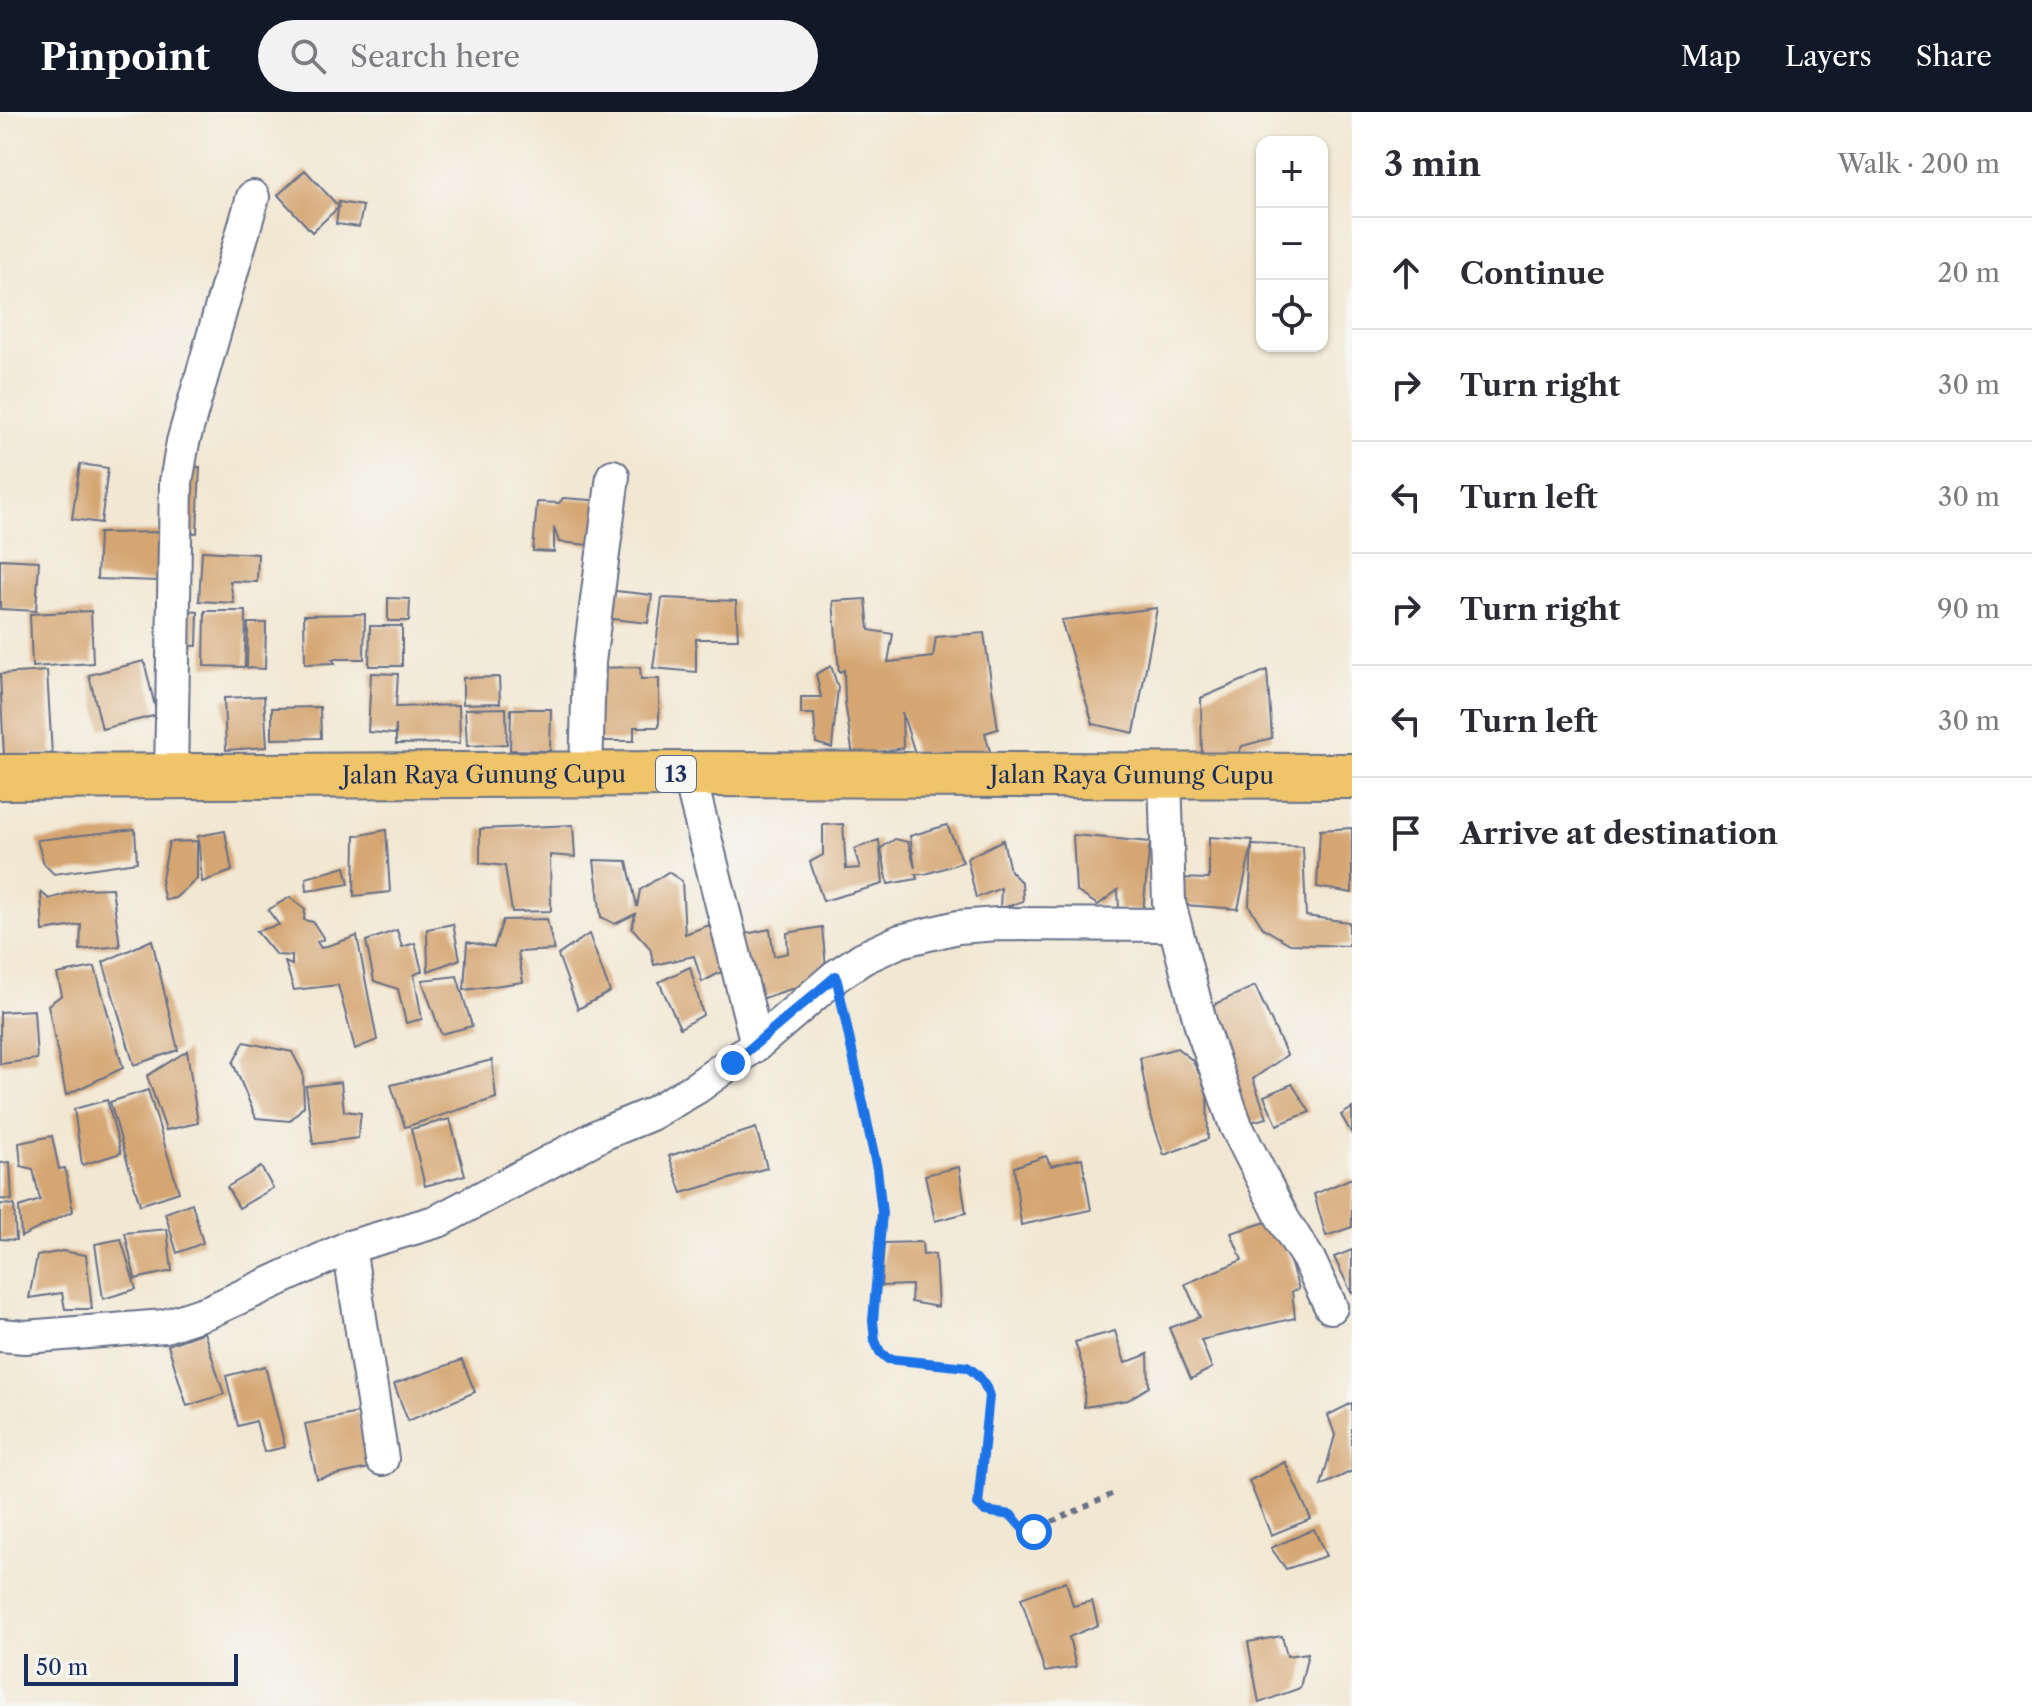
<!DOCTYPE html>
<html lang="en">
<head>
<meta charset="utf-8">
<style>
  :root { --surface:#fff; --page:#f2f2f3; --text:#2b2b33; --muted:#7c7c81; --line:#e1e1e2; --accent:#111827 }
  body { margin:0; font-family:"Libre Caslon Text",serif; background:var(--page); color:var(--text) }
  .controls { position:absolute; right:24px; top:24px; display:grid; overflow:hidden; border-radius:16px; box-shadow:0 2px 6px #0004 }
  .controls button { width:72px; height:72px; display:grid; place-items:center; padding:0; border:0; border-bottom:2px solid var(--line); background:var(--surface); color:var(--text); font:40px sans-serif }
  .scale { position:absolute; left:24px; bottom:20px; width:214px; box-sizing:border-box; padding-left:8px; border:4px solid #1b2f5e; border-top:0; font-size:22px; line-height:28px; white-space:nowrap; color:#1b2f5e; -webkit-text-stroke:6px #f6f6f2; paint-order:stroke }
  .stop { position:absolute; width:24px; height:24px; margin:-18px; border:6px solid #1a73e8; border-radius:50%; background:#fff }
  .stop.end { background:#1a73e8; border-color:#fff; box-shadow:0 2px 8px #0008 }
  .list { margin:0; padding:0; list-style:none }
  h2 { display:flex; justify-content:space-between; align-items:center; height:104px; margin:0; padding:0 32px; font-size:34px }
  h2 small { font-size:26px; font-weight:400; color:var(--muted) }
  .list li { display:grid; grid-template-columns:52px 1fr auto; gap:24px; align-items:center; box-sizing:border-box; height:112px; padding:0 32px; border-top:2px solid var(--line) }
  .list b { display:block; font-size:30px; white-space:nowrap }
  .list em { font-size:26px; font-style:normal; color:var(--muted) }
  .icon { flex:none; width:44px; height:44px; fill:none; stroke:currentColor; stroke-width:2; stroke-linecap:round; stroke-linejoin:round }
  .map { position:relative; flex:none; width:1352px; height:1594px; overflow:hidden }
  header { display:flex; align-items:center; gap:48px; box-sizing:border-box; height:112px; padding:0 40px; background:var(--accent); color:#fff }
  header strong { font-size:38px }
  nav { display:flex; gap:44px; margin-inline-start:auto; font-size:28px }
  .search { width:560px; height:72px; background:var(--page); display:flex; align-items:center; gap:20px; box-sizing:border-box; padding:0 28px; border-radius:44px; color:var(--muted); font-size:30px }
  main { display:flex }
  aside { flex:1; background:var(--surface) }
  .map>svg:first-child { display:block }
  .building { fill:#d5a672 }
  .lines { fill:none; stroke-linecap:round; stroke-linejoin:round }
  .minor-casing { stroke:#666f87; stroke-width:36 }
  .trunk-casing { stroke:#666f87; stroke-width:48 }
  .path { stroke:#666f87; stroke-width:5; stroke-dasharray:6 6; stroke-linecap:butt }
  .minor { stroke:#fff; stroke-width:32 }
  .trunk { stroke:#f0c469; stroke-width:44 }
  .route { stroke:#1a73e8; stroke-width:10 }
  .labels { text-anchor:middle; stroke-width:7; stroke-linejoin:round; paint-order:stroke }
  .shield { fill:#f6f6f2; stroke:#5d6b8a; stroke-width:2 }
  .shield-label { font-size:22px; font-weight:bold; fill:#1b2f5e }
  .street-label { font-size:24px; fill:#1b2f5e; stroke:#f6f6f2 }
</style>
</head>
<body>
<header>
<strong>Pinpoint</strong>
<div class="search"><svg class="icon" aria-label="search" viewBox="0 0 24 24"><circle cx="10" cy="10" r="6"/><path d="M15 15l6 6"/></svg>Search here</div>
<nav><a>Map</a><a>Layers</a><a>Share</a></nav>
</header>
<main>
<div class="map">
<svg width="1352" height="1594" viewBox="0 0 1352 1594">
  <rect width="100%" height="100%" fill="#f6f6f2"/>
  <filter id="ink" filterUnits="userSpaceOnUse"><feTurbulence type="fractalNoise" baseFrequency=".0125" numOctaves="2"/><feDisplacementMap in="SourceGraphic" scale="16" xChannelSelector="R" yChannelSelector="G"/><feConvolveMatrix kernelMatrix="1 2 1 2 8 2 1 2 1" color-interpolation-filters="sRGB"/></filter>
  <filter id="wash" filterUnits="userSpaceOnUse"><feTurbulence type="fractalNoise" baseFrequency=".006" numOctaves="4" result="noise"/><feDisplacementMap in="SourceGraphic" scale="32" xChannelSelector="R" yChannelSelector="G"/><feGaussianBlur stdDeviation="1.8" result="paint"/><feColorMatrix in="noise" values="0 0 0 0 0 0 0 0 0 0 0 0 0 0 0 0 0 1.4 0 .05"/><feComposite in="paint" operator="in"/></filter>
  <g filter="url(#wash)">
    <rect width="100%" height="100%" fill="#f2e7d2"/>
    <g id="blocks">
      <!-- building -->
      <g class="building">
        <polygon points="305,58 339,95 312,120 278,83"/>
        <polygon points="339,90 363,94 359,115 336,112"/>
        <polygon points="80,352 108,356 101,411 72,407"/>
        <polygon points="166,354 200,355 197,421 164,420"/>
        <polygon points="563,386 604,389 599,434 559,430 554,415 554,440 533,439 537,390 559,391"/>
        <polygon points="164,420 159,469 97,467 99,421"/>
        <polygon points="202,439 258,442 257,470 230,469 234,491 199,489"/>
        <polygon points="0,447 39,449 36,499 0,497"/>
        <polygon points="607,478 652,483 648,511 603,506"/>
        <polygon points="388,486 410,487 409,509 388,509"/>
        <polygon points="662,486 736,489 738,527 696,527 696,560 653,556"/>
        <polygon points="866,487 869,518 893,522 888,550 933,545 936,525 984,521 998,617 985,621 991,643 920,657 902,600 903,636 853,645 845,590 844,558 839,560 833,489"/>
        <polygon points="1157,496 1134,621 1093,612 1061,508"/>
        <polygon points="161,497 198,500 197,534 159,532"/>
        <polygon points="91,499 93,551 32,555 30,502"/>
        <polygon points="205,499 246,499 245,555 204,554"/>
        <polygon points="365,502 364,547 332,547 335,551 305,552 304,503"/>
        <polygon points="248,511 266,511 265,557 247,556"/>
        <polygon points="370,514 402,514 402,554 369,554"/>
        <polygon points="144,549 157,603 102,617 89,563"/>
        <polygon points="831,554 838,575 832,636 816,631 814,602 801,602 801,585 821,585 816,562"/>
        <polygon points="640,555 641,567 659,567 659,615 634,615 634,629 592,629 592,556"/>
        <polygon points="1267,558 1272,626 1242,634 1237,644 1202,652 1201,586"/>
        <polygon points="47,559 52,642 4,645 0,562"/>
        <polygon points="371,561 398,562 396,595 459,593 460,631 396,632 396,613 395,622 368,620"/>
        <polygon points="499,565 500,591 463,592 463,566"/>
        <polygon points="264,584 267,635 226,638 224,586"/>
        <polygon points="320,595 321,626 272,627 272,596"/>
        <polygon points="506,596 507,632 467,634 465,597"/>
        <polygon points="511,597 551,597 550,639 510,638"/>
        <polygon points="843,712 846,757 860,756 854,737 879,728 883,772 823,789 810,750 823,743 823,713"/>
        <polygon points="573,713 575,745 550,743 551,799 512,800 505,754 480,751 480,717"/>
        <polygon points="947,713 963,750 926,762 916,762 917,767 888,772 881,736 895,727 908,730 915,756 910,724"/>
        <polygon points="1352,716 1352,781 1317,775 1320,718"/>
        <polygon points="135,717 137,750 54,762 44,752 37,728"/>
        <polygon points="386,718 390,780 354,784 355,724"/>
        <polygon points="225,719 232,759 202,770 198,724"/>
        <polygon points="1073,723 1150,730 1143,799 1119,797 1118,778 1098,793 1076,779"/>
        <polygon points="1209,725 1253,728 1238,797 1171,792 1178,766 1209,767"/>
        <polygon points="1003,728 1010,759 1022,771 1023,789 1000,797 1001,776 976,786 967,746"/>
        <polygon points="197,729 197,767 175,786 165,788 161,772 169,730"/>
        <polygon points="1252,733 1303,735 1306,804 1349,810 1349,834 1290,832 1263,816 1249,794"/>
        <polygon points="594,748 627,749 637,795 640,778 668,760 682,769 685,822 709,813 727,857 702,870 694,844 654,853 650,836 632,816 635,802 615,812 601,805"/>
        <polygon points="345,755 349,772 307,779 306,766"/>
        <polygon points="112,776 120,834 80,838 81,813 43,819 41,780 49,787 83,777"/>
        <polygon points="290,785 305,797 304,808 313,810 324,827 317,830 321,836 357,824 377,928 355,937 338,873 294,878 285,850 292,853 292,844 276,843 256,819 279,813 268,798"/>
        <polygon points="547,807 554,838 518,840 523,870 464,878 467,830 494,835 503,808"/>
        <polygon points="453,812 460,847 428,859 427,817"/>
        <polygon points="822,815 827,865 752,890 736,824 770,817 774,844 788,841 787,821"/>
        <polygon points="397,818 402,835 415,831 422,859 414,863 422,907 406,911 398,877 374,869 366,829"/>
        <polygon points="589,822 610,880 578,897 558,843"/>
        <polygon points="152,828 178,938 134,953 103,850"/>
        <polygon points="95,855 123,956 66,983 48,893 62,883 57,862"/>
        <polygon points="690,855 703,903 680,916 659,870"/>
        <polygon points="457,864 472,914 441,922 422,868"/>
        <polygon points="1255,874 1287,943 1253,967 1267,1006 1242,1012 1204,902 1217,891"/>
        <polygon points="34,898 37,947 0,952 0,900"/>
        <polygon points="244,930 292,940 303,961 304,994 290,1009 256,1006 233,951"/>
        <polygon points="1177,936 1192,948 1207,976 1208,1027 1164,1043 1149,998 1140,946"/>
        <polygon points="187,939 198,1011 166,1018 147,964"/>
        <polygon points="492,948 496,986 405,1015 391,973"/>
        <polygon points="341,970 344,999 361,1001 358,1026 313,1032 306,974"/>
        <polygon points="1292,972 1310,1000 1277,1013 1264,984"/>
        <polygon points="148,978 179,1080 140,1093 110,990"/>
        <polygon points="107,988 121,1041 82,1053 74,997"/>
        <polygon points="1352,996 1352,1022 1341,1003"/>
        <polygon points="450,1007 465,1063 425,1074 411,1017"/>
        <polygon points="756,1016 767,1056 682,1081 669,1044"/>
        <polygon points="52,1024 59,1057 65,1056 73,1099 21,1125 19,1095 40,1088 33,1057 21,1054 19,1031"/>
        <polygon points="1046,1044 1051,1054 1082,1046 1091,1098 1021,1113 1014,1055"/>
        <polygon points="10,1050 12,1088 0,1087 0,1051"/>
        <polygon points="261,1055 273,1076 239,1096 227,1075"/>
        <polygon points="959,1055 966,1101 935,1109 925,1063"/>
        <polygon points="1352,1066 1352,1115 1326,1124 1314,1082"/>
        <polygon points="192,1091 203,1131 177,1141 165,1101"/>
        <polygon points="0,1092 14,1093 16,1128 0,1127"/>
        <polygon points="1276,1107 1299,1177 1292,1179 1295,1206 1201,1228 1212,1256 1191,1267 1169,1216 1200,1205 1185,1172 1242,1148 1231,1121"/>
        <polygon points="167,1117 172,1159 135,1167 125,1121"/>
        <polygon points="121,1127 136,1177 103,1187 95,1132"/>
        <polygon points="922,1130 923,1143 935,1142 938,1195 911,1190 912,1173 881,1174 884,1131"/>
        <polygon points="1352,1138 1352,1182 1334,1145"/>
        <polygon points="62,1139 86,1143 92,1197 65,1197 62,1181 29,1186 37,1144"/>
        <polygon points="1115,1219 1125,1251 1148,1242 1149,1275 1128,1288 1084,1295 1085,1262 1075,1230"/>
        <polygon points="204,1220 224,1282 187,1294 168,1233"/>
        <polygon points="462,1248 475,1280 408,1309 394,1272"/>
        <polygon points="265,1254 285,1335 264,1340 256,1309 238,1314 226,1264"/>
        <polygon points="1352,1291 1352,1359 1321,1374 1335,1323 1328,1303"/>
        <polygon points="358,1301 369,1356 317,1367 305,1312"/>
        <polygon points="1285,1350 1311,1407 1271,1423 1249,1369"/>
        <polygon points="1314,1417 1326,1444 1286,1457 1271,1436"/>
        <polygon points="1066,1469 1073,1494 1092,1489 1098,1513 1069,1525 1076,1555 1045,1560 1021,1486"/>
        <polygon points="1282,1524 1287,1544 1308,1541 1300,1576 1259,1591 1248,1530"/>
      </g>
    </g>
  </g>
  <g filter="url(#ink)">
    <use href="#blocks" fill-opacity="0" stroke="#666f87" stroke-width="2"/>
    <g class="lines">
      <!-- minor casing -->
      <g class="minor-casing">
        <g id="minor">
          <polyline points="689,662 757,932"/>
          <polyline points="586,664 589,550 613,364"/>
          <polyline points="1165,664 1169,791 1202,917 1236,1014 1284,1109 1309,1148 1331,1195"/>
          <polyline points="171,665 176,370 183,330 253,85"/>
          <polyline points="349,1135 382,1347"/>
          <polyline points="0,1223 25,1225 165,1214 210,1199 349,1135 438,1109 602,1022 651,1002 696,976 757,932 836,864 863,846 900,829 958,815 998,812 1174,813"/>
        </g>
      </g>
      <!-- trunk casing -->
      <g class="trunk-casing">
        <g id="trunk">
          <path id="s1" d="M0 665 689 662 1352 664"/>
        </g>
      </g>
      <!-- path -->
      <path class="path" d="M843 896C858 970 884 1052 881 1127 880 1154 863 1222 882 1242 886 1247 892 1248 898 1249L967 1255 978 1262 986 1273 989 1297 978 1390 982 1398 1011 1403 1029 1420 1117 1380"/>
      <!-- minor -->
      <use href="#minor" class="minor"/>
      <!-- trunk -->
      <use href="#trunk" class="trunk"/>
    </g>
  </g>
  <g class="lines" filter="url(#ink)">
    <!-- route -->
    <path class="route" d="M733 951 836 864 877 1057 882 1101 873 1209 875 1229 880 1240 888 1247 967 1255C979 1263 985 1270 989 1284L978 1393 985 1399 1011 1403 1026 1420H1034"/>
  </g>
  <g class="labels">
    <!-- shield labels -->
    <rect class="shield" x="656" y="644" width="40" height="36" rx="6"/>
    <g class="shield-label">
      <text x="676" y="670">13</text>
    </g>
    <!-- street labels -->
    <g class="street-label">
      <text dy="8" stroke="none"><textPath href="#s1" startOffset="484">Jalan Raya Gunung Cupu</textPath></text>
      <text dy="8" stroke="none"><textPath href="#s1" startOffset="1132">Jalan Raya Gunung Cupu</textPath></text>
    </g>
  </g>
</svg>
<div class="controls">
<button>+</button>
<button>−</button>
<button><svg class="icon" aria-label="locate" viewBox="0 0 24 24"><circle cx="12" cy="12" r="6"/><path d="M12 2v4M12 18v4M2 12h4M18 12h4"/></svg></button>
</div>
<div class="scale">50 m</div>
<div class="stop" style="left:1034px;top:1420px"></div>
<div class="stop end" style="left:733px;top:951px"></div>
</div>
<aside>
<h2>3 min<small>Walk · 200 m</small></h2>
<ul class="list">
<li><svg class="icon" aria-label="ahead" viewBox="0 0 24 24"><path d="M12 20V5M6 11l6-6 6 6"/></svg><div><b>Continue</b></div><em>20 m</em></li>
<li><svg class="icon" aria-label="right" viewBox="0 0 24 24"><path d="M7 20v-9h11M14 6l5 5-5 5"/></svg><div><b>Turn right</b></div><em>30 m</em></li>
<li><svg class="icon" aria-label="left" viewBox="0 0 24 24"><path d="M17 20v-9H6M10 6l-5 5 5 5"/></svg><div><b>Turn left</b></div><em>30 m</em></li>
<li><svg class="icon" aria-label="right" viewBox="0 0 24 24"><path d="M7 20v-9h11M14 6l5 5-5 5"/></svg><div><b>Turn right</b></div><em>90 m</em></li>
<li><svg class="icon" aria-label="left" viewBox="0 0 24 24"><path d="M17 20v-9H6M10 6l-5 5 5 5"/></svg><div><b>Turn left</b></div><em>30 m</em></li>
<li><svg class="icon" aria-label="arrive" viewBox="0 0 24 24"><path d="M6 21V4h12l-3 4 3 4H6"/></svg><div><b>Arrive at destination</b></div></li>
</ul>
</aside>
</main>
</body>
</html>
